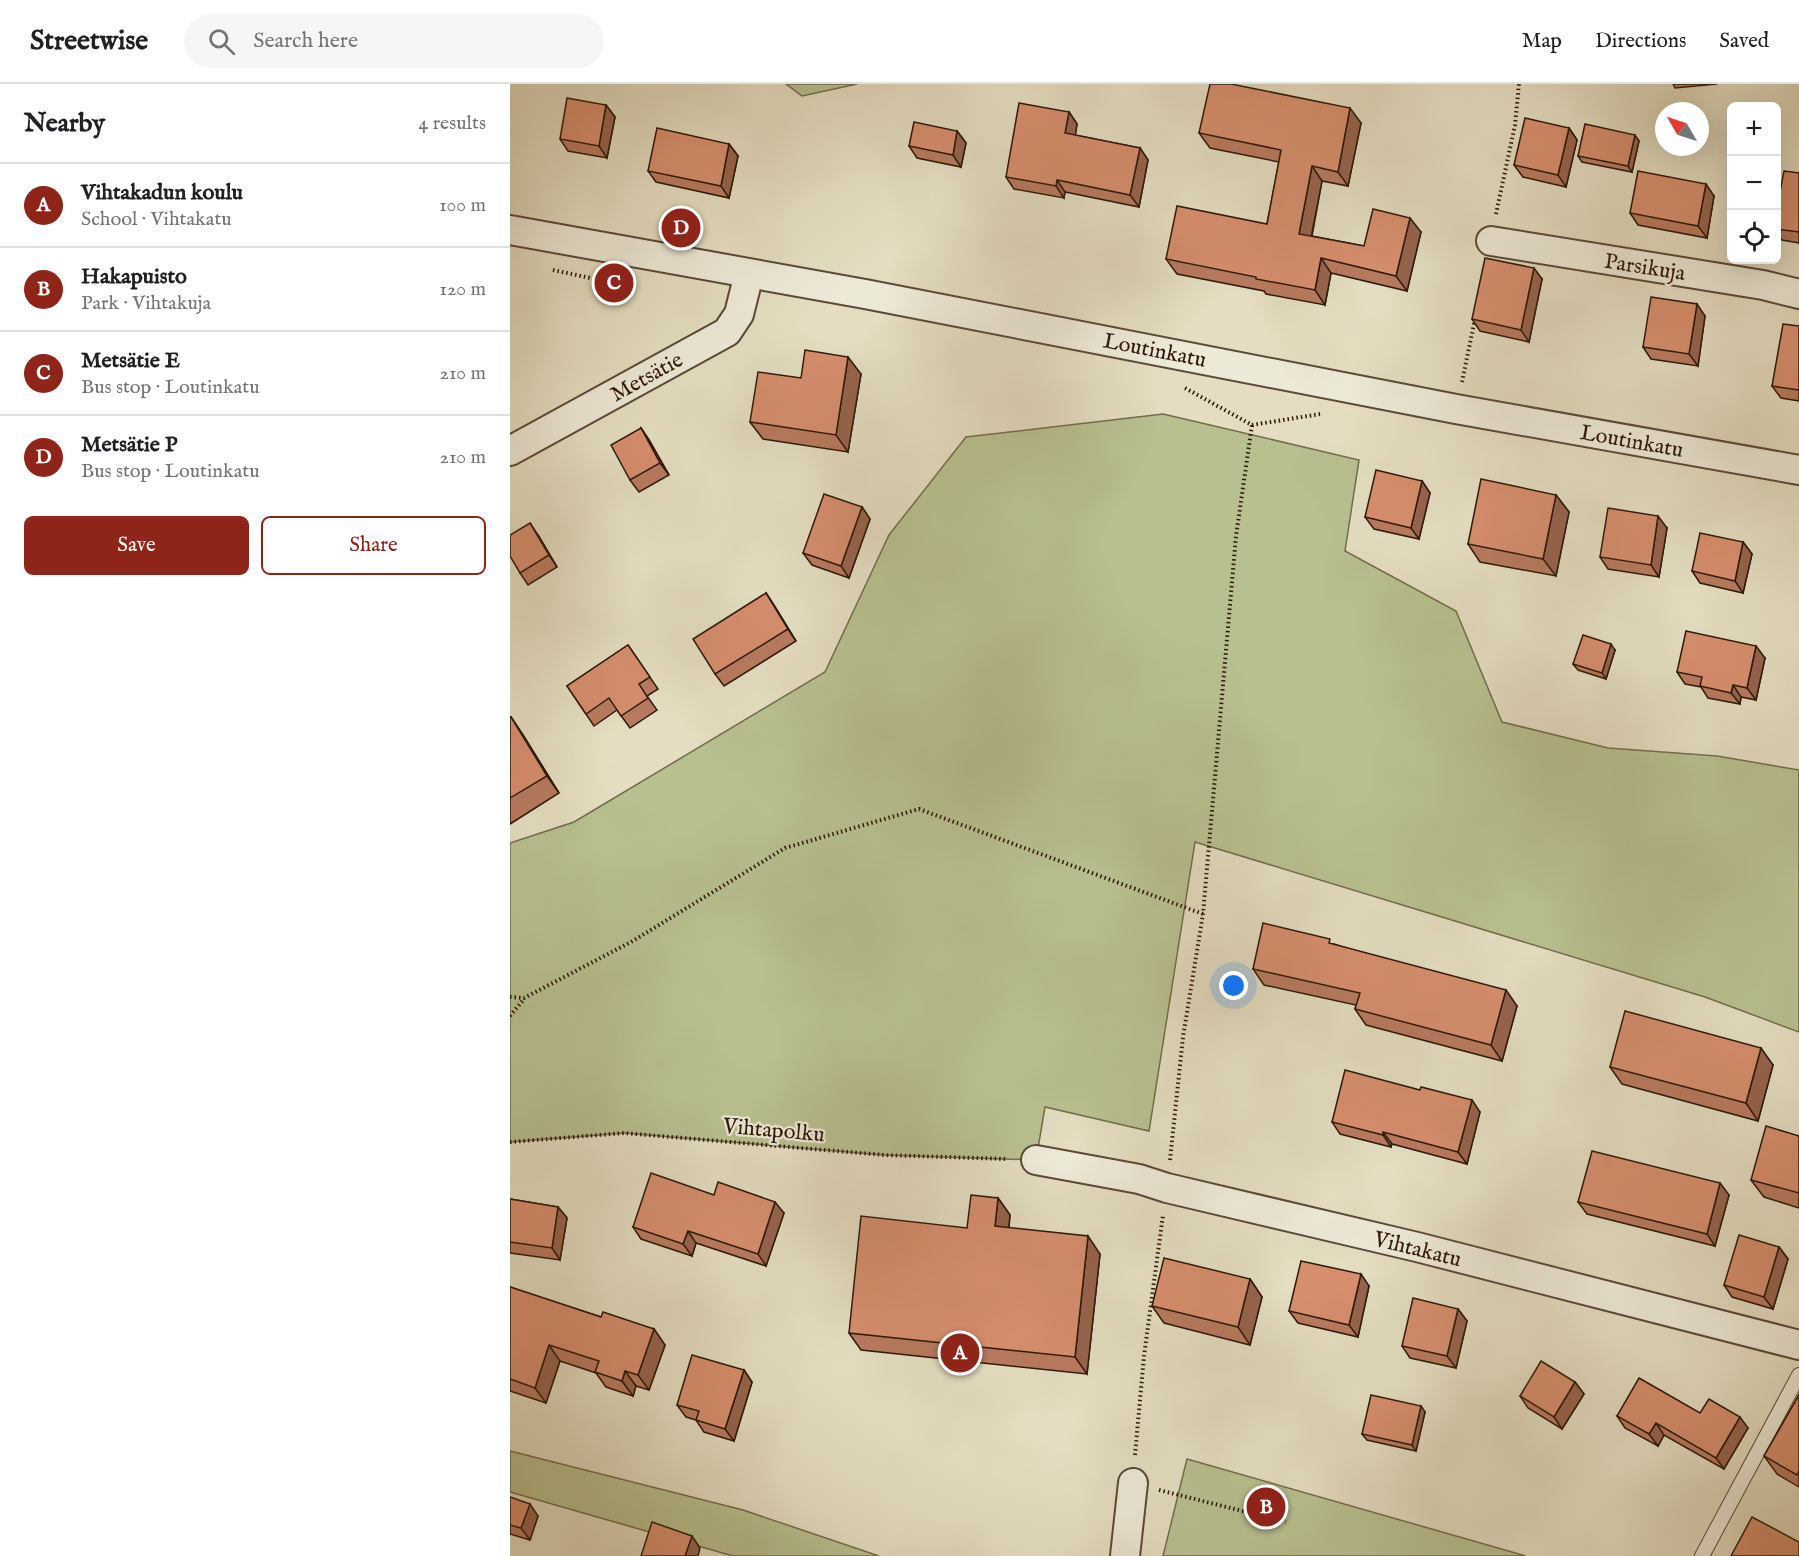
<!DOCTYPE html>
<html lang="en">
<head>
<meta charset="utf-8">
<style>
  :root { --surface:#fff; --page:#f6f6f6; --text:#202124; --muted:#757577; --line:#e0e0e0; --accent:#8f2418 }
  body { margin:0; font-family:"IM FELL English",serif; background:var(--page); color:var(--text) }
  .controls { position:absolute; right:18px; top:18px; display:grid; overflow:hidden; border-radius:9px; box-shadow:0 6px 24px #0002 }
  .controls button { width:54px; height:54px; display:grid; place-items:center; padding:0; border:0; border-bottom:2px solid var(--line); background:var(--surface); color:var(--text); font:30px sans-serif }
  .compass { position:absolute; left:1145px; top:18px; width:54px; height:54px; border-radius:50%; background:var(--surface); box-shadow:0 6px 24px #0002; rotate:309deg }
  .you { position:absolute; left:724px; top:902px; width:21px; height:21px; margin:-15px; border:4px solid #fff; border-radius:50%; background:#1a73e8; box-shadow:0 0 0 9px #1a73e833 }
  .badge { display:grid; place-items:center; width:39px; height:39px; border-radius:50%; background:var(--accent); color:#fff; font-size:20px; font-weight:700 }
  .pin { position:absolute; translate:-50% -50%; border:3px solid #fff; box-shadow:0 2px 6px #0006 }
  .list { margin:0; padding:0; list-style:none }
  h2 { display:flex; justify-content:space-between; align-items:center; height:78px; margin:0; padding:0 24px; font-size:26px }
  h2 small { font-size:20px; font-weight:400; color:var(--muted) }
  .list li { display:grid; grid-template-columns:39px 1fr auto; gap:18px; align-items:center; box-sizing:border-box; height:84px; padding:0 24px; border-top:2px solid var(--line) }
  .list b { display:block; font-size:22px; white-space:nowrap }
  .list p { margin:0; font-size:20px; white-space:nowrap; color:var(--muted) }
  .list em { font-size:20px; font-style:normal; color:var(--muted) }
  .actions { display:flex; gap:12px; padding:18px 24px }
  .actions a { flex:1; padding:14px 0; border:2px solid var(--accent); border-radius:9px; text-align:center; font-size:21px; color:var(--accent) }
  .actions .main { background:var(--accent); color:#fff }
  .icon { flex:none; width:33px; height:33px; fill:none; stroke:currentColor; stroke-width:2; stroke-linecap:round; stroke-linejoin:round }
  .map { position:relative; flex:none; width:1289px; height:1472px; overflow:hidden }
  header { display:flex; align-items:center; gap:36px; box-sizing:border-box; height:84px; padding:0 30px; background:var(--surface); border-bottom:2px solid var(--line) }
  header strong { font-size:28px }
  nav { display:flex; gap:33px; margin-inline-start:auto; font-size:21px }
  .search { width:420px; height:54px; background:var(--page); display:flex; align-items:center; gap:15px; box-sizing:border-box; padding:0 21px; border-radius:33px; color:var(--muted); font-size:22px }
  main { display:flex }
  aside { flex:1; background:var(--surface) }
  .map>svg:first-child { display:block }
  .green { fill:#b8c090; stroke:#736c4c; stroke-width:1.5 }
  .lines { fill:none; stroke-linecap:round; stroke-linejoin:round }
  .lane-casing { stroke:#5c4937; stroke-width:16 }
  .street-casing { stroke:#5c4937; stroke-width:32 }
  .path { stroke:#2e1809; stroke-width:4; stroke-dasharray:1.5 3; stroke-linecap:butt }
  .lane { stroke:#ede9d7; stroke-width:14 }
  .street { stroke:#ede9d7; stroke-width:28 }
  .wall { fill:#b87a5f; stroke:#2e1809; stroke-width:1.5 }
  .shaded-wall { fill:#96634d; stroke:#2e1809; stroke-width:1.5 }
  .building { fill:#d68e6e; stroke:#2e1809; stroke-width:1.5 }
  .labels { text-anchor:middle; stroke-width:4.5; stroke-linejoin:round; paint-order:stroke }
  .street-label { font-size:22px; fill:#2e1809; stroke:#ede9d7 }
</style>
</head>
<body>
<header>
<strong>Streetwise</strong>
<div class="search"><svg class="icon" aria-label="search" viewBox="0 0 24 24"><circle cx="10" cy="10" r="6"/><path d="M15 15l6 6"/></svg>Search here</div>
<nav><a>Map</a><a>Directions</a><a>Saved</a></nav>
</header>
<main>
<aside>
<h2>Nearby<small>4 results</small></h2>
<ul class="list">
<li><span class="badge">A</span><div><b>Vihtakadun koulu</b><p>School · Vihtakatu</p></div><em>100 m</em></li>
<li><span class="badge">B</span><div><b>Hakapuisto</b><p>Park · Vihtakuja</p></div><em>120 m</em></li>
<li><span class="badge">C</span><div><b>Metsätie E</b><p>Bus stop · Loutinkatu</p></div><em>210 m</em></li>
<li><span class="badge">D</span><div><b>Metsätie P</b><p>Bus stop · Loutinkatu</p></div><em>210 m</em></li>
</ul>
<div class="actions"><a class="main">Save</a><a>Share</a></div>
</aside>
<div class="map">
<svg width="1289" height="1472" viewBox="0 0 1289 1472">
  <rect width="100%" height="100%" fill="#e4ddc1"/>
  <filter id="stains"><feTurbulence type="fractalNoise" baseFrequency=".00333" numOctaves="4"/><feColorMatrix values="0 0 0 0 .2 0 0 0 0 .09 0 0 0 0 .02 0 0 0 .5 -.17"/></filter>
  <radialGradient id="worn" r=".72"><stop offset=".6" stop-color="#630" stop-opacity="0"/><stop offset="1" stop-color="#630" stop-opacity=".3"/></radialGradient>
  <!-- green -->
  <g class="green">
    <polygon points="276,0 347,0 292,12"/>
    <polygon points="653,330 849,376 835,467 946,527 992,638 1098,664 1207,672 1289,686 1289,948 1195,913 685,758 639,1047 535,1023 526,1076 374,1071 114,1049 0,1058 0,759 64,738 315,588 379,451 456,353"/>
    <polygon points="0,1367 233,1426 369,1472 223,1472 0,1408"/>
    <polygon points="677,1375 1016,1472 653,1472"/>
  </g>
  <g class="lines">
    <!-- lane casing -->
    <g class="lane-casing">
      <polyline id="lane" points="1192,1472 1289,1291"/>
    </g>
    <!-- street casing -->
    <g class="street-casing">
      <g id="street">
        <polyline points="0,146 355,210 946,325 1289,386"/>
        <polyline points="981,157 1253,201 1289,210"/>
        <polyline points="0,367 217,248 229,230 239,190"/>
        <polyline points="526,1076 629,1095 657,1104 907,1163 1289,1261"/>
        <polyline points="615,1472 623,1399"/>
      </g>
    </g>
    <!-- path -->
    <g class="path">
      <polyline points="986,130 1005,41 1009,0"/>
      <polyline points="43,186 104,199 127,201"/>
      <polyline points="952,298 965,235"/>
      <polyline points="675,304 742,341 810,330"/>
      <polyline points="0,913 14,914 121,858 275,764 409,725 693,830"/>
      <polyline points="0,932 14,915"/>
      <polyline points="0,1058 114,1049 374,1071 498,1075"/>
      <polyline points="660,1076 673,953 693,830 726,452 742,341"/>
      <polyline points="625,1371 634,1272 653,1131"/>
      <polyline points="649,1406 776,1438"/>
    </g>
    <!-- lane -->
    <use href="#lane" class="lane"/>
    <!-- street -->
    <use href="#street" class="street"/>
  </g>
  <!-- wall -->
  <g class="wall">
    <polygon points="1163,0 1207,0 1165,4"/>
    <polygon points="96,21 105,33 97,74 58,67 50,55"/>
    <polygon points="559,28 567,40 565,51 630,64 638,76 629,123 555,108 554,114 504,105 496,93"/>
    <polygon points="851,39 838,102 812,97 802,152 854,162 911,148 897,207 821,189 815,221 756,210 754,207 667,190 656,175 757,140 769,78 700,64 689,49"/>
    <polygon points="1059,44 1067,56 1056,103 1013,93 1004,81"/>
    <polygon points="447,47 456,59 451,83 407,74 399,62"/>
    <polygon points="1129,57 1122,88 1072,78 1068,72"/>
    <polygon points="219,60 228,72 219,114 146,98 138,87"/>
    <polygon points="1289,89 1289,159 1272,156 1266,148 1266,128"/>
    <polygon points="1204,112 1197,154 1128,141 1120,129"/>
    <polygon points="1032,195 1019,258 970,247 962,235"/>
    <polygon points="1195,232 1188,282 1141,275 1133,263"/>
    <polygon points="1289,242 1289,317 1271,314 1262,302"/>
    <polygon points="351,290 338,368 253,355 240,338 291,294"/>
    <polygon points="131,344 139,356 159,391 129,408 120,396"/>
    <polygon points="912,397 920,409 909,455 864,445 855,433"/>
    <polygon points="1046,411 1059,428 1046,492 970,478 958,460"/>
    <polygon points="352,423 360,435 339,494 302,481 293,469"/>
    <polygon points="1157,444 1149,493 1098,485 1090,473"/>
    <polygon points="28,451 47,483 18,501 10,489"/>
    <polygon points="1233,458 1242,470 1233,509 1190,499 1182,487"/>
    <polygon points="256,509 286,557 214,602 205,590"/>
    <polygon points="118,561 148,605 137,612 147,626 120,644 107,626 84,642 57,602"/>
    <polygon points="1105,566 1096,595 1068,586 1063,580"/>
    <polygon points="1255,574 1246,616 1231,613 1230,620 1198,614 1191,603 1175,600 1167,588"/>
    <polygon points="0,633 1,633 13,651 49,709 0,740"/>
    <polygon points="824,860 1007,922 992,977 856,941 845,925 846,921 754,901 743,885"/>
    <polygon points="1263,981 1248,1037 1112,1000 1100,983"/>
    <polygon points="910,1006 970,1028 957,1080 882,1060 881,1063 830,1050 822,1038"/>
    <polygon points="1289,1052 1289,1124 1254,1113 1241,1096"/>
    <polygon points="1219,1111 1205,1162 1077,1130 1068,1118"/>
    <polygon points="488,1114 500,1131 499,1144 590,1170 577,1290 351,1266 339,1249 457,1144"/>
    <polygon points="0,1115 48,1123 57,1134 50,1176 0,1169"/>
    <polygon points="274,1129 256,1182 186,1159 182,1172 131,1155 123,1143"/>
    <polygon points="1269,1163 1278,1175 1263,1225 1222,1213 1214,1201"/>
    <polygon points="740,1195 752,1213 740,1261 654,1239 642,1222"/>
    <polygon points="859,1202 848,1253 788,1239 779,1227"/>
    <polygon points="0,1203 91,1233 144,1245 155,1261 139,1306 126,1302 123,1312 96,1303 86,1289 50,1277 36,1319 0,1307"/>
    <polygon points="948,1225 957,1237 946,1284 900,1274 892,1262"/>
    <polygon points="234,1286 242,1298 224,1357 194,1348 186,1336 176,1333 167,1321"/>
    <polygon points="1065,1298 1074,1310 1052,1345 1018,1324 1010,1312"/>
    <polygon points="1289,1311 1289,1403 1267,1390 1254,1372"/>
    <polygon points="915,1328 906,1367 857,1356 852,1350"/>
    <polygon points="1190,1329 1238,1344 1214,1385 1154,1351 1148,1362 1115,1344 1107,1332"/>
    <polygon points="0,1413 28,1432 20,1456 0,1450"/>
  </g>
  <!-- shaded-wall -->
  <g class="shaded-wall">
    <polygon points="96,21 105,33 97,74 89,62"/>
    <polygon points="840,24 851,39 838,102 828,88"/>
    <polygon points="559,28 567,40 564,61 555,49"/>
    <polygon points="1059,44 1067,56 1056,103 1048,91"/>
    <polygon points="447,47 456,59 451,83 443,71"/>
    <polygon points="1125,51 1129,57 1122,88 1118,82"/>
    <polygon points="219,60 228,72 219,114 211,102"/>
    <polygon points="630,64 638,76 629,123 620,111"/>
    <polygon points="802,82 812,97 799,164 789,150"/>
    <polygon points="547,96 555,108 554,114 546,102"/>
    <polygon points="1196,100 1204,112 1197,154 1188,142"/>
    <polygon points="900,134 911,148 897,207 886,192"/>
    <polygon points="811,174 821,189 815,221 805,206"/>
    <polygon points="1024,184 1032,195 1019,258 1011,246"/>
    <polygon points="1187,220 1195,232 1188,282 1179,270"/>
    <polygon points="338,273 351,290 338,368 326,351"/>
    <polygon points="131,344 139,356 159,391 150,379"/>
    <polygon points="912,397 920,409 909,455 901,444"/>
    <polygon points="1046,411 1059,428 1046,492 1033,475"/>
    <polygon points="352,423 360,435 339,494 331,482"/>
    <polygon points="1148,432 1157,444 1149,493 1141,481"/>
    <polygon points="20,439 28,451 47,483 39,471"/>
    <polygon points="1233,458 1242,470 1233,509 1225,497"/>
    <polygon points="256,509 264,521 286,557 278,545"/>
    <polygon points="1101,560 1105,566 1096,595 1092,589"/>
    <polygon points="1246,562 1255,574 1246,616 1237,604"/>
    <polygon points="1223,601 1231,613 1230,620 1221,609"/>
    <polygon points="1,633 13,651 49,709 37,692"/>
    <polygon points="996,906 1007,922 992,977 981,961"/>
    <polygon points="1251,964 1263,981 1248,1037 1236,1019"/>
    <polygon points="962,1016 970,1028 957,1080 948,1068"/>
    <polygon points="873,1048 882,1060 881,1063 873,1051"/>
    <polygon points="1210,1099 1219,1111 1205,1162 1197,1150"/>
    <polygon points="488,1114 500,1131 497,1160 485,1142"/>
    <polygon points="265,1118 274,1129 256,1182 248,1170"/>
    <polygon points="48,1123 57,1134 50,1176 42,1164"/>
    <polygon points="178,1147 186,1159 182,1172 173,1160"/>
    <polygon points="578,1152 590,1170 577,1290 565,1273"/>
    <polygon points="1269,1163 1278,1175 1263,1225 1254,1213"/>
    <polygon points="851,1190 859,1202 848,1253 839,1241"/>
    <polygon points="740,1195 752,1213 740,1261 728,1243"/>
    <polygon points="948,1225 957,1237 946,1284 937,1272"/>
    <polygon points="144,1245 155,1261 139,1306 128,1291"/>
    <polygon points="39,1261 50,1277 36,1319 25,1304"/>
    <polygon points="234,1286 242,1298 224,1357 215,1345"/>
    <polygon points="115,1287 126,1302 123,1312 112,1297"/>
    <polygon points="1065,1298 1074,1310 1052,1345 1044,1333"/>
    <polygon points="911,1322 915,1328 906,1367 902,1361"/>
    <polygon points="1230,1333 1238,1344 1214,1385 1206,1374"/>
    <polygon points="1146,1339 1154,1351 1148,1362 1139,1350"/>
    <polygon points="20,1420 28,1432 20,1456 11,1444"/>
    <polygon points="182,1452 190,1464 188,1472 175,1472"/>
  </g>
  <!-- building -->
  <g class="building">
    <polygon points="700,0 721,0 840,24 828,88 802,82 789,150 854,162 863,125 900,134 886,192 811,174 805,206 746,195 746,193 656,175 667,122 757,140 771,66 689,49"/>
    <polygon points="57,14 96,21 89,62 50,55"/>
    <polygon points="509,19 559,28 555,49 630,64 620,111 547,96 546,102 496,93"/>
    <polygon points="1015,34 1059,44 1048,91 1004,81"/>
    <polygon points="404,38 447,47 443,71 399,62"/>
    <polygon points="1075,40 1125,51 1118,82 1068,72"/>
    <polygon points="147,44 219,60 211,102 138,87"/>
    <polygon points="1128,87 1196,100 1188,142 1120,129"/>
    <polygon points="1274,87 1289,89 1289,148 1266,145 1266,128"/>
    <polygon points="975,174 1024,184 1011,246 962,235"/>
    <polygon points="1141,213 1187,220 1179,270 1133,263"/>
    <polygon points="1273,240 1289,242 1289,306 1262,302"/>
    <polygon points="295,266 338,273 326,351 240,338 248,288 291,294"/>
    <polygon points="131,344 150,379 120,396 101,361"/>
    <polygon points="866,386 912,397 901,444 855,433"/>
    <polygon points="971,395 1046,411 1033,475 958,460"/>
    <polygon points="314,410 352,423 331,482 293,469"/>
    <polygon points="1098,424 1148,432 1141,481 1090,473"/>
    <polygon points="20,439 39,471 10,489 0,472 0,451"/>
    <polygon points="1190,449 1233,458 1225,497 1182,487"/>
    <polygon points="256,509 278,545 205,590 183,555"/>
    <polygon points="1176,547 1246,562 1237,604 1223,601 1221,609 1190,602 1192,593 1167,588"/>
    <polygon points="1073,551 1101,560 1092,589 1063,580"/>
    <polygon points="118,561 140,593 129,600 138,614 111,632 99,614 76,630 57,602"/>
    <polygon points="0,633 1,633 37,692 0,714"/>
    <polygon points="753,839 820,855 819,859 996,906 981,961 845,925 850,909 743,885"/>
    <polygon points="1115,927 1251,964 1236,1019 1100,983"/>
    <polygon points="835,986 910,1006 911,1003 962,1016 948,1068 873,1048 873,1051 822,1038"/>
    <polygon points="1256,1042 1289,1052 1289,1109 1241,1096"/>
    <polygon points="1082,1067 1210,1099 1197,1150 1068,1118"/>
    <polygon points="141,1089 204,1111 208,1098 265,1118 248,1170 178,1147 173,1160 123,1143"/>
    <polygon points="461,1111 488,1114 485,1142 578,1152 565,1273 339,1249 351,1132 457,1144"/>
    <polygon points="0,1115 48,1123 42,1164 0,1158"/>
    <polygon points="1229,1151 1269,1163 1254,1213 1214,1201"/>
    <polygon points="654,1174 740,1195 728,1243 642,1222"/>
    <polygon points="791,1177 851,1190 839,1241 779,1227"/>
    <polygon points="0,1203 91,1233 93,1228 144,1245 128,1291 115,1287 112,1297 85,1288 89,1277 39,1261 25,1304 0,1295"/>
    <polygon points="903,1214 948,1225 937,1272 892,1262"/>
    <polygon points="182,1271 234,1286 215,1345 186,1336 189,1327 167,1321"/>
    <polygon points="1031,1277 1065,1298 1044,1333 1010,1312"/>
    <polygon points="1129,1294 1190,1329 1199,1315 1230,1333 1206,1374 1146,1339 1139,1350 1107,1332"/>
    <polygon points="861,1311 911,1322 902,1361 852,1350"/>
    <polygon points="1289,1311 1289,1387 1287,1391 1254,1372"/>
    <polygon points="0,1413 20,1420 11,1444 0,1441"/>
    <polygon points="1242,1433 1289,1458 1289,1472 1221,1472"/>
    <polygon points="142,1438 182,1452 175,1472 131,1472"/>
  </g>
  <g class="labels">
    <!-- street labels -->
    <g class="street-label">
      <text transform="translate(1135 182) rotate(9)" y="8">Parsikuja</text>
      <text transform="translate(645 265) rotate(11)" y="8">Loutinkatu</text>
      <text transform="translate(136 292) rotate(-29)" y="8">Metsätie</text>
      <text transform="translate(1122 356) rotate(10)" y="8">Loutinkatu</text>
      <text transform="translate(264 1045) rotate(5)" y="8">Vihtapolku</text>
      <text transform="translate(908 1164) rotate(14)" y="8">Vihtakatu</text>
    </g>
  </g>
  <rect width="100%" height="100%" filter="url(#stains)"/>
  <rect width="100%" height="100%" fill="url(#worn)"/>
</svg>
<div class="controls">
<button>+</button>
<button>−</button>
<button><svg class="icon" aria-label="locate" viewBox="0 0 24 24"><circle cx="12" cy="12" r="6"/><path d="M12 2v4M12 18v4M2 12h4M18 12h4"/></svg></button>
</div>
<svg class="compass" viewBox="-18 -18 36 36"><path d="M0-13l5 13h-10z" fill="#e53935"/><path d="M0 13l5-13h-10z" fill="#757577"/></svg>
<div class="you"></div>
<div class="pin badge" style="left:450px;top:1269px">A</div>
<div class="pin badge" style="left:756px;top:1423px">B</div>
<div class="pin badge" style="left:104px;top:199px">C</div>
<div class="pin badge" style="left:171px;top:144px">D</div>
</div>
</main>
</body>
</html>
